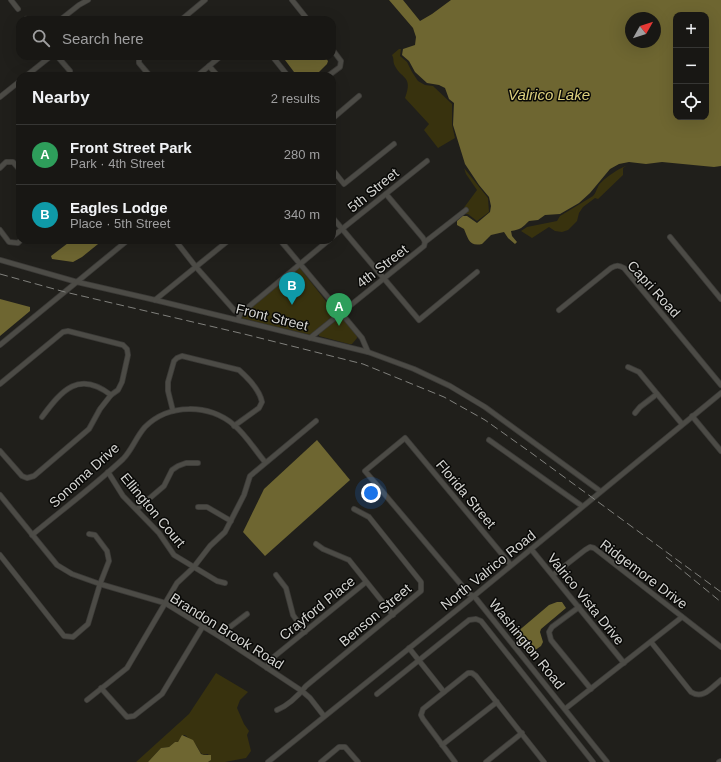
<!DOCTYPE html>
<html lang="en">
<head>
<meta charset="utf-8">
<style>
  :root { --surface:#181714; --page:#252422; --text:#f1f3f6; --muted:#9f9fa0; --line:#363634; --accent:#0b8043 }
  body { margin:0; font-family:Helvetica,sans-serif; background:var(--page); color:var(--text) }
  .controls { position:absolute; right:12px; top:12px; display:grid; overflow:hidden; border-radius:8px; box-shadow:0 4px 16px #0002 }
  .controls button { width:36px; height:36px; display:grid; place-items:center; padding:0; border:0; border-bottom:1px solid var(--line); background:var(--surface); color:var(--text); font:20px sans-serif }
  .compass { position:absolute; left:625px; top:12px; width:36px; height:36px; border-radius:50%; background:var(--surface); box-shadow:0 4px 16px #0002; rotate:51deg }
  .you { position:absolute; left:371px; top:493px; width:14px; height:14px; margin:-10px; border:3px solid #fff; border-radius:50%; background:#1a73e8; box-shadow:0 0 0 6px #1a73e833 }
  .badge { display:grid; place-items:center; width:26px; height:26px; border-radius:50%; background:var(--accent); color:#fff; font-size:13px; font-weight:700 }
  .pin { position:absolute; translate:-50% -33px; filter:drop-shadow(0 1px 2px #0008) }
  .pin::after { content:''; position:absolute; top:21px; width:14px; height:12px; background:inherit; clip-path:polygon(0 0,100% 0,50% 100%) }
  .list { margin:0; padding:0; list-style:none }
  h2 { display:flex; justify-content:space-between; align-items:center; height:52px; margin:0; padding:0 16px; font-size:17px }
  h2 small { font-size:13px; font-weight:400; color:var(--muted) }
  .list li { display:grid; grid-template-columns:26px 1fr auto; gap:12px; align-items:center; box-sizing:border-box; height:60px; padding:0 16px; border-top:1px solid var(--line) }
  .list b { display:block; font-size:15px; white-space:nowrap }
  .list p { margin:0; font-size:13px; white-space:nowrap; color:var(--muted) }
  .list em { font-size:13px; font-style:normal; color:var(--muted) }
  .icon { flex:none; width:22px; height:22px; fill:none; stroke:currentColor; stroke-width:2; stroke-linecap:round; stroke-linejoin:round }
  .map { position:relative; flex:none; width:721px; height:762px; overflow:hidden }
  .search { position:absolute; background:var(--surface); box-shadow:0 4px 16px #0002; left:16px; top:16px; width:320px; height:44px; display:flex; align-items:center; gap:10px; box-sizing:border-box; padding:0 14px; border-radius:12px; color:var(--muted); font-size:15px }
  .panel { position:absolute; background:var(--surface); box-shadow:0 4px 16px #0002; left:16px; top:72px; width:320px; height:172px; border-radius:12px }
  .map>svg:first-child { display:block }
  .green { fill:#38320e }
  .water { fill:#6e6631; fill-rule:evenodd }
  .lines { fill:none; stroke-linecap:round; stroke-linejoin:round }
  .minor-casing { stroke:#3b3a37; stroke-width:6 }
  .minor { stroke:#4c4b46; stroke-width:4.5 }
  .rail { stroke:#80807c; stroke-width:1; stroke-dasharray:8 4; stroke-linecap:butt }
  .labels { text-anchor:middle; stroke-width:3; stroke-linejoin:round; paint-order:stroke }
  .street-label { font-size:14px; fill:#d5d5d2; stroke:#090907 }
  .water-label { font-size:15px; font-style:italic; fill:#ddd07e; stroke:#090907 }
</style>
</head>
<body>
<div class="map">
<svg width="721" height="762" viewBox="0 0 721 762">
  <rect width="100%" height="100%" fill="#201f1b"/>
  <!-- green -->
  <g class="green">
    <path d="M399 49H401L400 56 407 62 412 72 418 81 425 85 433 86 452 104V125L455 138 438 148 424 130 429 124 405 98C414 75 400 79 394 64 393 61 394 58 392 55Z"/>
    <path d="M626 166 623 168V175L598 199 595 198 583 207 579 213 577 221 568 230 562 232 555 231 549 227 532 238 521 231 527 227 557 221 560 216 593 196C596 193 596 190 598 187 600 181 619 168 626 166Z"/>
    <polygon points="464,168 488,198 489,212 477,221 468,214 464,214 469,210 466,207 463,209 477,190 466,174"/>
    <polygon points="299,267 336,314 310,335 240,318 243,313"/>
    <path d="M340 317C347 319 357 331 357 338L352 344H349L319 336V333Z"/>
    <path d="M216 673 248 692 240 700 237 708 244 724 249 731 247 735 251 751 246 758 225 762H208L211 760 208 754C199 756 200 750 196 745 193 741 188 738 185 735H183L178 742H175L169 747 161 748 148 762H136L189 714Z"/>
  </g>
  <!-- water -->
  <g class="water">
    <path d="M389 0H403L420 21 432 14 451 0H721V166L714 167 662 162 646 164 629 162 619 164 610 169 590 193 579 203 560 214 545 215 538 220 529 221C523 227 520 230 511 231L512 236 517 242 515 244 508 238 504 232 491 235 482 244C469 247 468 238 464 229L457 225V221L462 216H467L477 223 490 212 491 206 489 197 479 185 465 164 453 125 454 103 449 99 445 88 439 85 427 83 415 72 409 61 402 55 403 49 415 45 416 37 413 28ZM676 15H706V117H676ZM631 18H655V42H631Z"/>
    <polygon points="282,56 324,56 328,61 327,64 315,76 297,76"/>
    <polygon points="72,240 103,240 82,257 73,262 52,259 51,256"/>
    <polygon points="0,299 30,307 30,311 0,336"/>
    <polygon points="317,440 350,480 265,556 243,532 264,489"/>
    <polygon points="557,602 562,602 566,608 541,629 540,632 543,642 541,646 531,653 517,636 516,633 549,605"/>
    <polygon points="182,735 193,740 201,754 204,755 211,755 211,760 208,762 148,762 161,748 169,747 175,742 178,742"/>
  </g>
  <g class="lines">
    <!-- minor casing -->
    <g class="minor-casing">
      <g id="minor">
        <polyline points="11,0 18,9"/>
        <polyline points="292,0 308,20"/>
        <polyline points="26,19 27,20"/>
        <polyline points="60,20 79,5 88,0"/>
        <polyline points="181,20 205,0"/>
        <polyline points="57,56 70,71"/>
        <polyline points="139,56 139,63 150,76"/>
        <polyline points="272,56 288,76"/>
        <polyline points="209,66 218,76"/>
        <polyline points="26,76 51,56"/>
        <polyline points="197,76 221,56"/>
        <polyline points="328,76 340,67 341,61 332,49"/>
        <polyline points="0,97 20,81"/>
        <polyline points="332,119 359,96"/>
        <polyline points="0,168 6,162 13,162 20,170"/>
        <polyline points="332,169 344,184 394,144"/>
        <polyline points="386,194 423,238 425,242"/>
        <polyline points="332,217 419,320 477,272"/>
        <polyline points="0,230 9,242 18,243 21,240"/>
        <polyline points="332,237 427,161"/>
        <polyline points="670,237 721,299"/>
        <polyline points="175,240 196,267 235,311 240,314"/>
        <polyline points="280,240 362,338 368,352"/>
        <polyline points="0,260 77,282 155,300 368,352 414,369 450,386 485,407 600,491"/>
        <polyline points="155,300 229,240"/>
        <path d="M559 310 611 268C616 265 619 265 624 268L721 385"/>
        <polyline points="238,320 240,314 329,240"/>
        <polyline points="310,338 424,246 425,242 466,210"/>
        <polyline points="0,345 128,240"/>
        <polyline points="628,367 639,372 682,424"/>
        <polyline points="0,384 63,332 68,331 123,345 127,349 128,355 122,382 118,390 111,395 100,409 89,429 34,476 27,478 22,476 0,451"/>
        <path d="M173 411 168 391V382L174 361 177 358 182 356 239 370C248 378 260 391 262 402L259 408 234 426"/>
        <polyline points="635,413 640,407 657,394"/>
        <polyline points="692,416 721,451"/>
        <path d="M42 417C62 390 79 370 111 395"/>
        <polyline points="489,440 582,506"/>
        <polyline points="108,472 123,496 159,533 174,555 217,581 225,583"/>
        <polyline points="0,495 57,565 72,574 100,584 165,603 222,638 302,691 310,698 324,716"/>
        <polyline points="198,507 207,507 231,521"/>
        <polyline points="137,509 164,486 172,470 178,466 186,463 198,463"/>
        <path d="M32 535C62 510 94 486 123 459 132 450 136 437 145 427 169 403 209 404 234 425 246 435 255 450 265 462"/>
        <polyline points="316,544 323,549 349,560 393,615"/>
        <polyline points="531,549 624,663"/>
        <polyline points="0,555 64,636 73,637 88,624 100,584 109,561 107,551 95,535 89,534"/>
        <polyline points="511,565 405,438 365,471 469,594 474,596 607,762"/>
        <polyline points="276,575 286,588 293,615 305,632"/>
        <polyline points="553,575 585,550 590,547 594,548 721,647"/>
        <polyline points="579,607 552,627 549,632 551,640 591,689"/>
        <polyline points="222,638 230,627 247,614"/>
        <path d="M651 642 691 692C703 700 712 687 721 680"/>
        <polyline points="409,648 444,692"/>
        <polyline points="267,668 270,660 366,582"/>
        <polyline points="101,688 127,717 134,716 162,694 203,626"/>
        <polyline points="377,694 469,620 476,619 481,621 593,762"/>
        <polyline points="87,700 127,668 177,583 193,568 210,546 225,532 244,495 250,476 316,421"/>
        <polyline points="565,709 682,617"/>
        <path d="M277 710C289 705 298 696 306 686L421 591V582L369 517 354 509"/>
        <polyline points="442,745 497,702"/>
        <polyline points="268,762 474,596 721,393"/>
        <polyline points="321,762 339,747 345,747 358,762"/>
        <polyline points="455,762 423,719 421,715 423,709 468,673 472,673 476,676 544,762"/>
        <polyline points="486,762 522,733"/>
        <polyline points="719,762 721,761"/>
      </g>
    </g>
    <!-- minor -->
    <use href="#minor" class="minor"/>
    <!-- rail -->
    <g class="rail">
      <polyline points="0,274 65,292 244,334 363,364 444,397 485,420 530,452 721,592"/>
      <polyline points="666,557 721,602"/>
    </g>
  </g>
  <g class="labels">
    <!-- street labels -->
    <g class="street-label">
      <text transform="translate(373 190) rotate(-39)" y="5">5th Street</text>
      <text transform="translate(382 266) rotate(-38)" y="5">4th Street</text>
      <text transform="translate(654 289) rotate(48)" y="5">Capri Road</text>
      <text transform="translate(272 317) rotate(14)" y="5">Front Street</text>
      <text transform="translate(84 475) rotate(-42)" y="5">Sonoma Drive</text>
      <text transform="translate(466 494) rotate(50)" y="5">Florida Street</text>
      <text transform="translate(153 510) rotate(50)" y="5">Ellington Court</text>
      <text transform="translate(488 570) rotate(-39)" y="5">North Valrico Road</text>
      <text transform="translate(644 574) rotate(37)" y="5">Ridgemore Drive</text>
      <text transform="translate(586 599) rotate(51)" y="5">Valrico Vista Drive</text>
      <text transform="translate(317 608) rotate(-39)" y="5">Crayford Place</text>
      <text transform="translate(375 615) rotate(-40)" y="5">Benson Street</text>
      <text transform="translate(227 631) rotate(32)" y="5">Brandon Brook Road</text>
      <text transform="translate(527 644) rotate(51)" y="5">Washington Road</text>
    </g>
    <!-- water labels -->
    <g class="water-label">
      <text x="549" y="100">Valrico Lake</text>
    </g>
  </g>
</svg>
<div class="controls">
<button>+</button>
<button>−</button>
<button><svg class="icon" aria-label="locate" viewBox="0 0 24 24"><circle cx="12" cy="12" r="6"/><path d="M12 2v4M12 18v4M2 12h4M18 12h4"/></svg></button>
</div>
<svg class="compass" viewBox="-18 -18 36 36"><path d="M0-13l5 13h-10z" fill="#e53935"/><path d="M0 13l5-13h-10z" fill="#9f9fa0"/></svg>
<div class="you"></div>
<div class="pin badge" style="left:339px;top:326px;background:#2e9e5b">A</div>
<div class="pin badge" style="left:292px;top:305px;background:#0f9aa8">B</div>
<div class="search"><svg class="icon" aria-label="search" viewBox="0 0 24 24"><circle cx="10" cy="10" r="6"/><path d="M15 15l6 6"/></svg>Search here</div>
<section class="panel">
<h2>Nearby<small>2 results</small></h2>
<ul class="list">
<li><span class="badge" style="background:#2e9e5b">A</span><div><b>Front Street Park</b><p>Park · 4th Street</p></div><em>280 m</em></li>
<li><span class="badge" style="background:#0f9aa8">B</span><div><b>Eagles Lodge</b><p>Place · 5th Street</p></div><em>340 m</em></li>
</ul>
</section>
</div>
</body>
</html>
